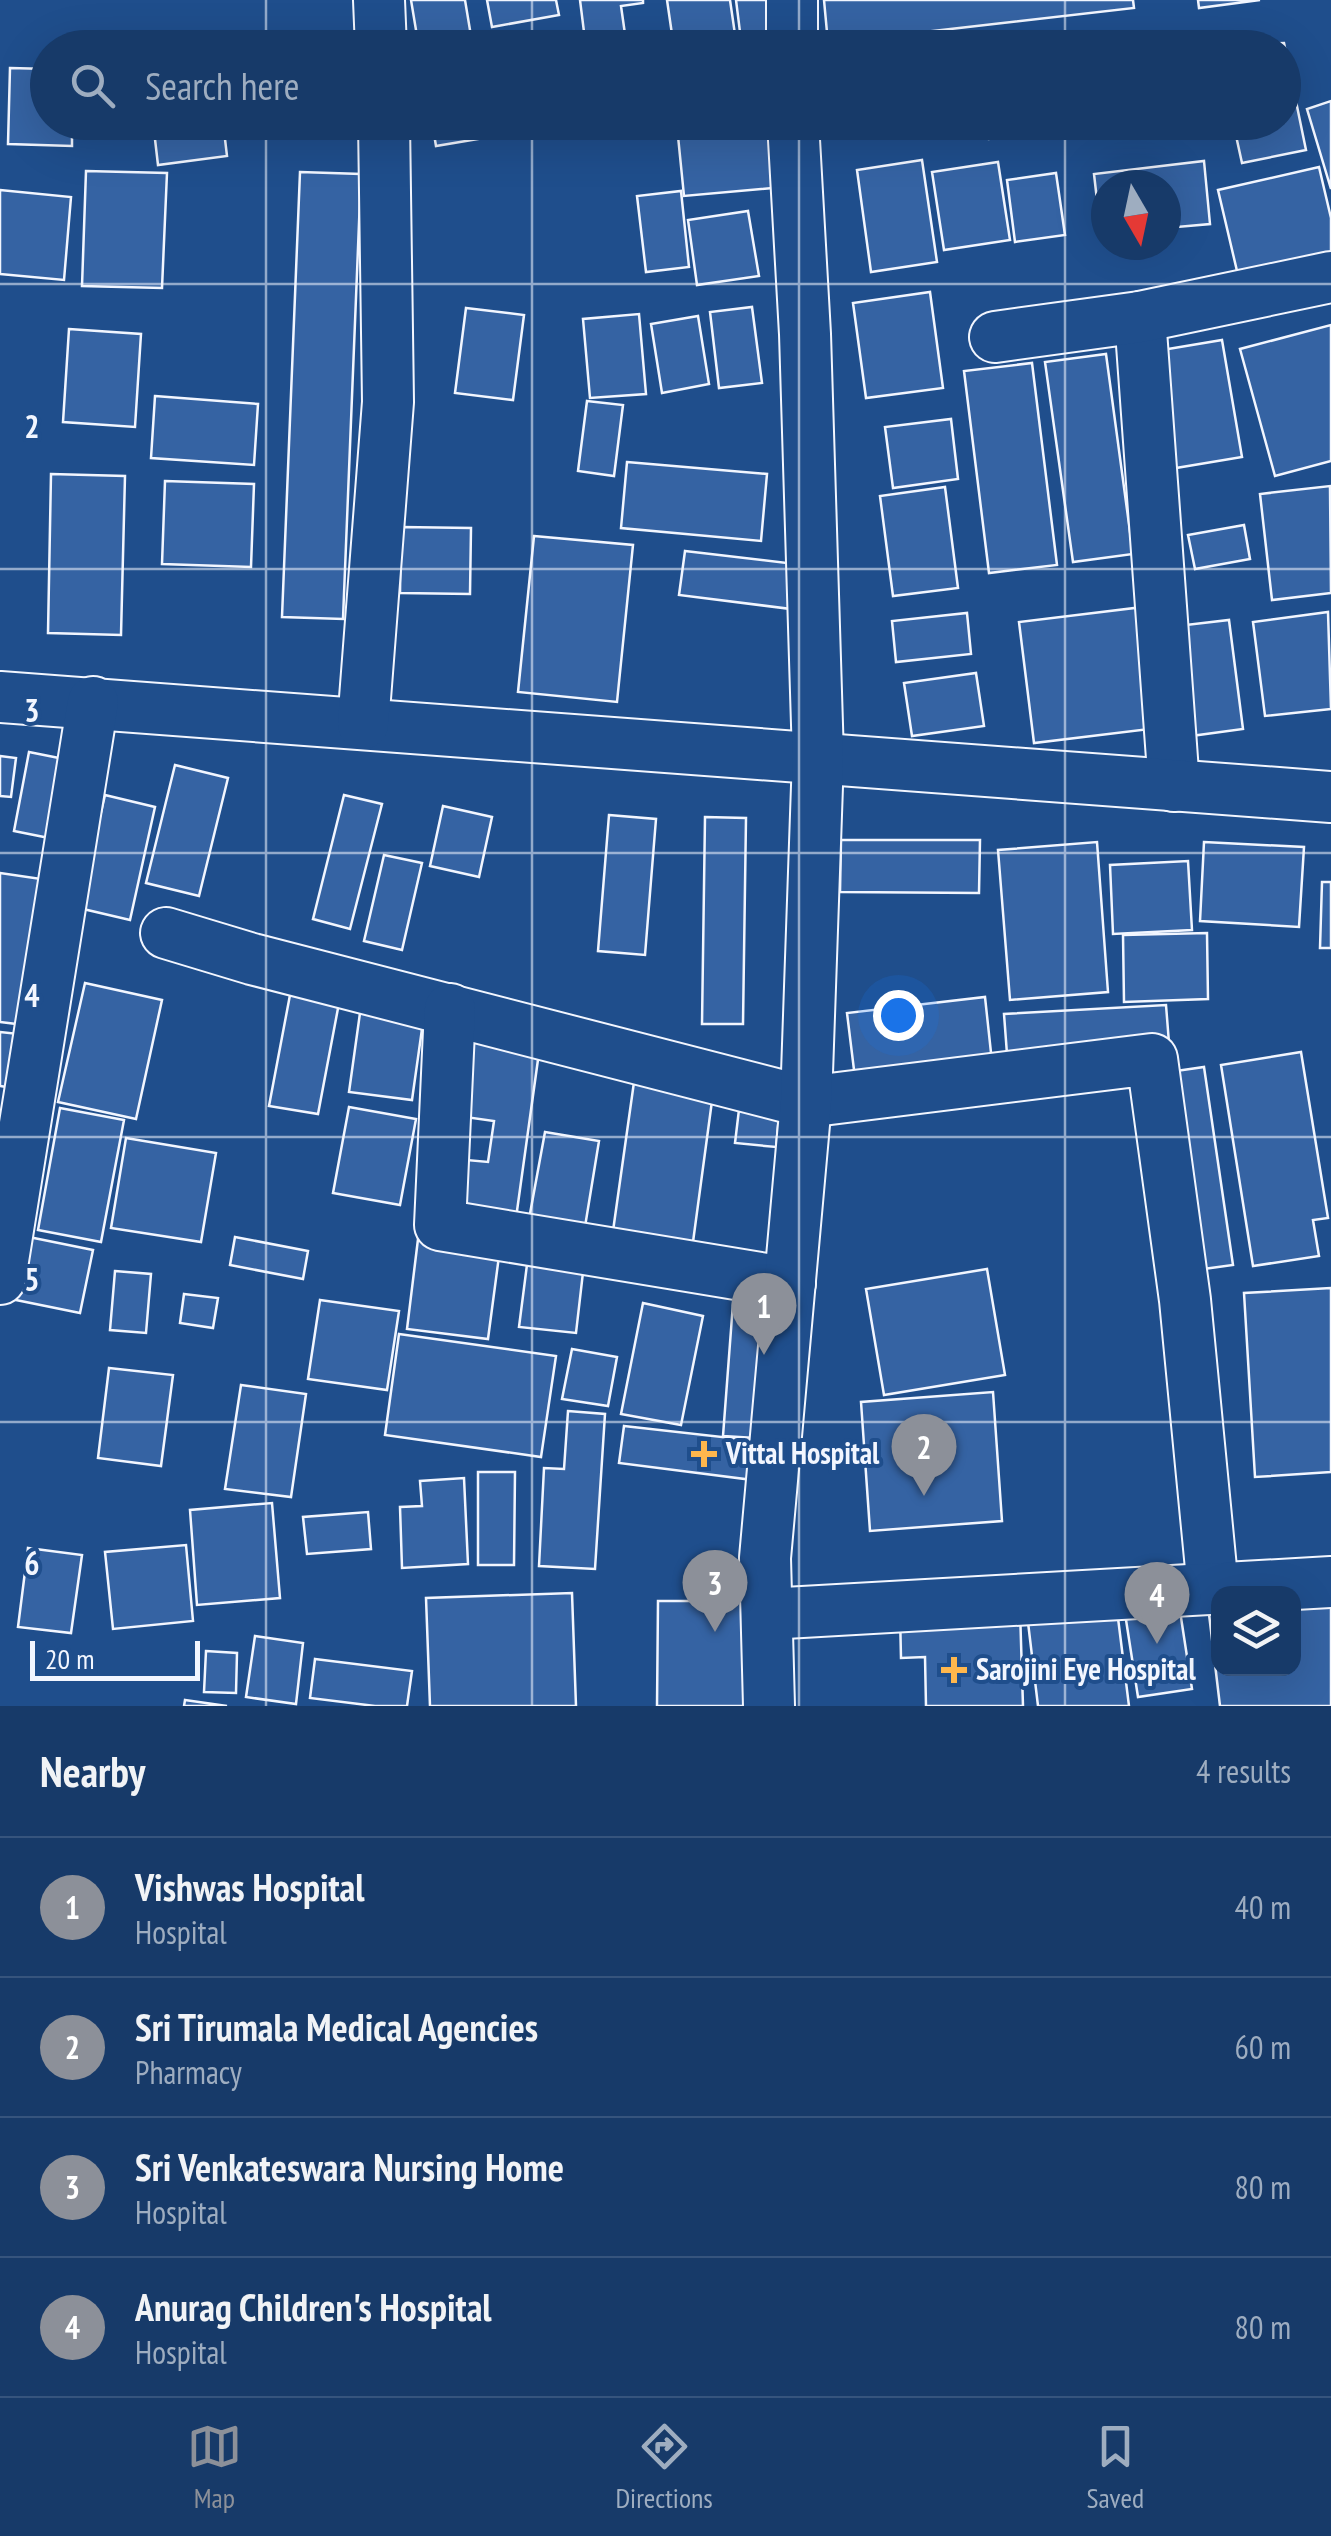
<!DOCTYPE html>
<html lang="en">
<head>
<meta charset="utf-8">
<style>
  :root { --surface:#173a69; --page:#20416f; --text:#f1f3f6; --muted:#9eadc0; --line:#36547d; --accent:#8c9099 }
  body { margin:0; font-family:"PT Sans Narrow",sans-serif; background:var(--page); color:var(--text) }
  .controls { position:absolute; right:30px; bottom:30px; display:grid; overflow:hidden; border-radius:20px; box-shadow:0 10px 40px #0002 }
  .controls button { width:90px; height:90px; display:grid; place-items:center; padding:0; border:0; border-bottom:2px solid var(--line); background:var(--surface); color:var(--text); font:50px sans-serif }
  .compass { position:absolute; left:1091px; top:170px; width:90px; height:90px; border-radius:50%; background:var(--surface); box-shadow:0 10px 40px #0002; rotate:171deg }
  .scale { position:absolute; left:30px; bottom:25px; width:170px; box-sizing:border-box; padding-left:10px; border:5px solid #f2f6ff; border-top:0; font-size:28px; line-height:35px; white-space:nowrap; color:#f2f6ff; -webkit-text-stroke:8px #1f4e8c; paint-order:stroke }
  .you { position:absolute; left:898px; top:1015px; width:35px; height:35px; margin:-25px; border:8px solid #fff; border-radius:50%; background:#1a73e8; box-shadow:0 0 0 15px #1a73e833 }
  .badge { display:grid; place-items:center; width:65px; height:65px; border-radius:50%; background:var(--accent); color:#fff; font-size:32px; font-weight:700 }
  .pin { position:absolute; translate:-50% -82px; filter:drop-shadow(0 2px 5px #0008) }
  .pin::after { content:''; position:absolute; top:52px; width:35px; height:30px; background:inherit; clip-path:polygon(0 0,100% 0,50% 100%) }
  .list { margin:0; padding:0; list-style:none }
  h2 { display:flex; justify-content:space-between; align-items:center; height:130px; margin:0; padding:0 40px; font-size:42px }
  h2 small { font-size:32px; font-weight:400; color:var(--muted) }
  .list li { display:grid; grid-template-columns:65px 1fr auto; gap:30px; align-items:center; box-sizing:border-box; height:140px; padding:0 40px; border-top:2px solid var(--line) }
  .list b { display:block; font-size:38px; white-space:nowrap }
  .list p { margin:0; font-size:32px; white-space:nowrap; color:var(--muted) }
  .list em { font-size:32px; font-style:normal; color:var(--muted) }
  .icon { flex:none; width:55px; height:55px; fill:none; stroke:currentColor; stroke-width:2; stroke-linecap:round; stroke-linejoin:round }
  .map { position:relative; flex:none; width:1331px; height:1706px; overflow:hidden }
  .search { position:absolute; background:var(--surface); box-shadow:0 10px 40px #0002; left:30px; right:30px; top:30px; height:110px; display:flex; align-items:center; gap:25px; box-sizing:border-box; padding:0 35px; border-radius:55px; color:var(--muted); font-size:38px }
  .sheet { height:690px; background:var(--surface) }
  nav { display:flex; justify-content:space-around; align-items:center; box-sizing:border-box; height:140px; border-top:2px solid var(--line); background:var(--surface); font-size:28px; color:var(--muted) }
  nav a { display:grid; justify-items:center; gap:5px }
  nav .on { color:var(--accent) }
  .map>svg:first-child { display:block }
  .building { fill:#3563a3; stroke:#f2f6ff; stroke-width:2.5 }
  .lines { fill:none; stroke-linecap:round; stroke-linejoin:round }
  .minor-casing { stroke:#f2f6ff; stroke-width:54 }
  .minor { stroke:#1f4e8c; stroke-width:50 }
  .grid { fill:none; stroke:#f2f6ff; stroke-width:2.5; stroke-opacity:0.55 }
  .poi-dot { fill:#ffb74d; stroke:#1f4e8c; stroke-width:4 }
  .labels { text-anchor:middle; stroke-width:8; stroke-linejoin:round; paint-order:stroke }
  .poi-label { font-size:30px; font-weight:bold; fill:#f2f6ff; stroke:#1f4e8c; text-anchor:start }
  .grid-label { font-size:32px; text-anchor:middle; font-weight:bold; fill:#f2f6ff; stroke:#1f4e8c; stroke-width:8; stroke-linejoin:round; paint-order:stroke }
</style>
</head>
<body>
<div class="map">
<svg width="1331" height="1706" viewBox="0 0 1331 1706">
  <rect width="100%" height="100%" fill="#1f4e8c"/>
  <!-- building -->
  <g class="building">
    <polygon points="411,0 465,0 473,48 419,48"/>
    <polygon points="487,0 556,0 559,15 492,27"/>
    <polygon points="580,0 643,0 643,3 621,6 627,48 586,48"/>
    <polygon points="667,0 730,0 737,48 674,48"/>
    <polygon points="736,0 781,0 787,48 742,48"/>
    <polygon points="824,0 1133,0 1134,8 828,43"/>
    <polygon points="1198,0 1260,0 1199,8"/>
    <polygon points="1206,40 1207,48 1128,48"/>
    <polygon points="1284,43 1306,150 1242,163 1233,122 1284,122 1284,48 1216,46"/>
    <polygon points="10,68 48,69 48,122 72,122 72,146 8,144"/>
    <polygon points="1331,101 1331,189 1307,109"/>
    <polygon points="153,122 223,122 227,156 158,165"/>
    <polygon points="432,122 488,122 490,137 436,146"/>
    <polygon points="849,122 1157,122 989,139 987,123 850,137"/>
    <polygon points="788,125 794,186 684,196 678,136"/>
    <polygon points="922,160 937,262 871,272 857,170"/>
    <polygon points="1204,161 1210,224 1166,228 1166,185 1106,185 1106,235 1101,235 1094,174"/>
    <polygon points="998,162 1010,240 944,250 932,172"/>
    <polygon points="1319,167 1331,218 1331,267 1241,288 1218,190"/>
    <polygon points="86,171 167,173 162,288 82,286"/>
    <polygon points="300,172 361,174 343,619 282,617"/>
    <polygon points="1056,173 1065,235 1015,242 1007,180"/>
    <polygon points="0,190 71,197 64,280 0,274"/>
    <polygon points="681,191 689,267 646,272 637,196"/>
    <polygon points="748,211 759,276 697,285 688,220"/>
    <polygon points="930,292 943,388 866,398 853,303"/>
    <polygon points="752,307 762,383 719,388 710,312"/>
    <polygon points="466,308 524,315 513,400 455,393"/>
    <polygon points="639,314 646,394 590,398 583,319"/>
    <polygon points="698,316 709,384 662,393 651,324"/>
    <polygon points="1331,325 1331,461 1275,476 1240,349"/>
    <polygon points="69,329 141,334 135,427 63,422"/>
    <polygon points="1222,340 1242,457 1170,469 1150,352"/>
    <polygon points="1106,354 1133,554 1073,562 1045,362"/>
    <polygon points="1032,363 1057,565 989,573 964,371"/>
    <polygon points="155,396 258,404 254,465 151,458"/>
    <polygon points="587,401 623,405 614,476 578,471"/>
    <polygon points="951,419 958,479 893,488 885,427"/>
    <polygon points="627,462 767,474 761,541 621,528"/>
    <polygon points="51,474 125,476 121,635 48,633"/>
    <polygon points="165,481 254,484 251,567 162,564"/>
    <polygon points="1330,486 1331,593 1272,600 1260,494"/>
    <polygon points="945,487 958,588 893,596 880,496"/>
    <polygon points="1244,525 1250,559 1195,569 1188,535"/>
    <polygon points="401,527 471,528 470,594 400,593"/>
    <polygon points="534,536 633,545 617,702 518,692"/>
    <polygon points="685,551 804,565 799,610 679,595"/>
    <polygon points="1143,607 1158,728 1034,743 1019,622"/>
    <polygon points="1328,612 1331,709 1265,716 1253,622"/>
    <polygon points="967,613 971,654 896,662 892,621"/>
    <polygon points="1229,620 1243,729 1191,736 1177,626"/>
    <polygon points="976,673 984,726 912,736 904,683"/>
    <polygon points="29,752 64,759 49,838 14,831"/>
    <polygon points="0,756 16,758 11,797 0,796"/>
    <polygon points="175,765 228,778 199,896 146,883"/>
    <polygon points="105,795 155,807 130,920 79,908"/>
    <polygon points="344,795 382,804 350,929 313,919"/>
    <polygon points="443,806 492,817 479,877 430,866"/>
    <polygon points="609,815 656,819 645,955 598,951"/>
    <polygon points="705,817 746,818 743,1024 702,1024"/>
    <polygon points="841,840 980,840 979,893 840,892"/>
    <polygon points="1097,842 1108,992 1010,1000 998,850"/>
    <polygon points="1204,842 1304,847 1299,927 1200,921"/>
    <polygon points="384,855 422,863 402,950 364,941"/>
    <polygon points="1188,861 1192,930 1113,934 1110,865"/>
    <polygon points="0,873 48,880 25,1025 0,1022"/>
    <polygon points="1322,882 1331,882 1331,948 1320,948"/>
    <polygon points="1207,933 1208,999 1124,1002 1123,935"/>
    <polygon points="85,983 162,1000 136,1119 58,1102"/>
    <polygon points="290,995 339,1003 318,1114 269,1106"/>
    <polygon points="985,997 992,1062 855,1078 847,1013"/>
    <polygon points="1166,1005 1169,1043 1007,1054 1004,1014"/>
    <polygon points="360,1013 423,1022 412,1100 349,1092"/>
    <polygon points="463,1028 541,1038 516,1218 450,1210 456,1159 488,1162 494,1121 451,1115"/>
    <polygon points="0,1032 28,1035 20,1089 0,1086"/>
    <polygon points="1301,1052 1328,1218 1313,1220 1319,1256 1253,1266 1221,1065"/>
    <polygon points="1204,1067 1233,1265 1196,1270 1169,1072"/>
    <polygon points="635,1075 714,1086 693,1242 613,1231"/>
    <polygon points="740,1101 780,1105 776,1147 735,1143"/>
    <polygon points="349,1107 416,1119 400,1205 333,1193"/>
    <polygon points="60,1108 124,1120 101,1242 38,1230"/>
    <polygon points="545,1132 599,1141 583,1239 527,1230"/>
    <polygon points="126,1138 216,1153 201,1242 111,1228"/>
    <polygon points="419,1231 501,1241 488,1339 407,1329"/>
    <polygon points="24,1236 93,1250 80,1313 11,1299"/>
    <polygon points="235,1237 308,1251 303,1279 230,1265"/>
    <polygon points="529,1249 585,1255 576,1333 519,1327"/>
    <polygon points="987,1269 1005,1375 884,1395 866,1289"/>
    <polygon points="115,1271 151,1274 146,1333 110,1330"/>
    <polygon points="1331,1288 1331,1472 1255,1477 1244,1293"/>
    <polygon points="734,1290 781,1294 771,1439 723,1436"/>
    <polygon points="184,1294 218,1298 213,1328 180,1323"/>
    <polygon points="320,1300 399,1311 387,1390 308,1379"/>
    <polygon points="643,1303 703,1316 681,1425 621,1414"/>
    <polygon points="399,1334 556,1356 541,1457 385,1435"/>
    <polygon points="572,1349 617,1357 608,1406 562,1399"/>
    <polygon points="109,1368 173,1375 161,1466 98,1458"/>
    <polygon points="241,1385 306,1394 291,1497 225,1489"/>
    <polygon points="993,1392 1002,1521 870,1531 861,1402"/>
    <polygon points="568,1411 605,1414 595,1569 539,1566 544,1468 564,1469"/>
    <polygon points="624,1426 758,1441 753,1480 619,1463"/>
    <polygon points="478,1472 515,1472 514,1565 478,1565"/>
    <polygon points="464,1478 468,1564 402,1568 400,1507 422,1506 420,1481"/>
    <polygon points="272,1503 280,1598 197,1605 190,1510"/>
    <polygon points="368,1512 371,1549 307,1554 303,1517"/>
    <polygon points="186,1545 193,1621 113,1629 105,1552"/>
    <polygon points="28,1548 82,1555 71,1633 18,1627"/>
    <polygon points="572,1593 576,1706 430,1706 426,1598"/>
    <polygon points="1178,1598 1192,1689 1138,1697 1124,1607"/>
    <polygon points="1331,1599 1331,1706 1220,1706 1209,1614 1218,1613 1218,1668 1294,1668 1294,1604"/>
    <polygon points="658,1601 752,1601 751,1706 657,1706"/>
    <polygon points="1116,1602 1129,1706 1038,1706 1027,1614"/>
    <polygon points="1020,1610 1023,1706 926,1706 925,1657 901,1658 900,1614"/>
    <polygon points="255,1636 303,1643 296,1704 246,1697"/>
    <polygon points="206,1651 237,1653 236,1693 204,1692"/>
    <polygon points="315,1659 412,1671 407,1706 375,1706 310,1698"/>
    <polygon points="185,1700 227,1706 184,1706"/>
  </g>
  <g class="lines">
    <!-- minor casing -->
    <g class="minor-casing">
      <g id="minor">
        <polyline points="379,0 381,48"/>
        <polyline points="792,0 792,48"/>
        <polyline points="1140,317 1174,786"/>
        <polyline points="995,337 1140,317 1331,277"/>
        <polyline points="0,697 1331,797"/>
        <polyline points="363,724 388,402 384,122"/>
        <polyline points="166,933 252,959 806,1102 1152,1059 1185,1300 1213,1589"/>
        <polyline points="450,1009 440,1225 790,1283"/>
        <polyline points="0,1279 93,702"/>
        <polyline points="767,1614 1331,1582"/>
        <polyline points="769,1706 765,1558 806,1102 818,757 805,334 793,122"/>
      </g>
    </g>
    <!-- minor -->
    <use href="#minor" class="minor"/>
  </g>
  <!-- grid -->
  <path class="grid" d="M266 0V48M532 0V48M799 0V48M1065 0V48M266 122V1706M532 122V1706M799 122V1706M1065 122V1706M0 284H1331M0 569H1331M0 853H1331M0 1137H1331M0 1422H1331"/>
  <!-- markers -->
  <g class="poi-dot">
    <path d="M699 1439h10v10h10v10h-10v10h-10v-10h-10v-10h10z"/>
    <path d="M949 1655h10v10h10v10h-10v10h-10v-10h-10v-10h10z"/>
  </g>
  <g class="labels">
    <!-- poi labels -->
    <g class="poi-label">
      <text x="726" y="1464">Vittal Hospital</text>
      <text x="976" y="1680">Sarojini Eye Hospital</text>
    </g>
  </g>
  <g class="grid-label">
    <text x="32" y="438">2</text>
    <text x="32" y="722">3</text>
    <text x="32" y="1007">4</text>
    <text x="32" y="1291">5</text>
    <text x="32" y="1575">6</text>
  </g>
</svg>
<div class="controls">
<button><svg class="icon" aria-label="layers" viewBox="0 0 24 24"><path d="M12 4l9 5-9 5-9-5zM3 14l9 5 9-5"/></svg></button>
</div>
<svg class="compass" viewBox="-18 -18 36 36"><path d="M0-13l5 13h-10z" fill="#e53935"/><path d="M0 13l5-13h-10z" fill="#9eadc0"/></svg>
<div class="scale">20 m</div>
<div class="you"></div>
<div class="pin badge" style="left:764px;top:1355px">1</div>
<div class="pin badge" style="left:924px;top:1496px">2</div>
<div class="pin badge" style="left:715px;top:1632px">3</div>
<div class="pin badge" style="left:1157px;top:1644px">4</div>
<div class="search"><svg class="icon" aria-label="search" viewBox="0 0 24 24"><circle cx="10" cy="10" r="6"/><path d="M15 15l6 6"/></svg>Search here</div>
</div>
<section class="sheet">
<h2>Nearby<small>4 results</small></h2>
<ul class="list">
<li><span class="badge">1</span><div><b>Vishwas Hospital</b><p>Hospital</p></div><em>40 m</em></li>
<li><span class="badge">2</span><div><b>Sri Tirumala Medical Agencies</b><p>Pharmacy</p></div><em>60 m</em></li>
<li><span class="badge">3</span><div><b>Sri Venkateswara Nursing Home</b><p>Hospital</p></div><em>80 m</em></li>
<li><span class="badge">4</span><div><b>Anurag Children's Hospital</b><p>Hospital</p></div><em>80 m</em></li>
</ul>
</section>
<nav>
<a class="on"><svg class="icon" aria-label="map" viewBox="0 0 24 24"><path d="M3 6l6-2 6 2 6-2v14l-6 2-6-2-6 2zM9 4v14M15 6v14"/></svg>Map</a>
<a><svg class="icon" aria-label="directions" viewBox="0 0 24 24"><path d="M12 3l9 9-9 9-9-9zM9 14v-3h6M13 9l2 2-2 2"/></svg>Directions</a>
<a><svg class="icon" aria-label="saved" viewBox="0 0 24 24"><path d="M7 4h10v16l-5-4-5 4z"/></svg>Saved</a>
</nav>
</body>
</html>
